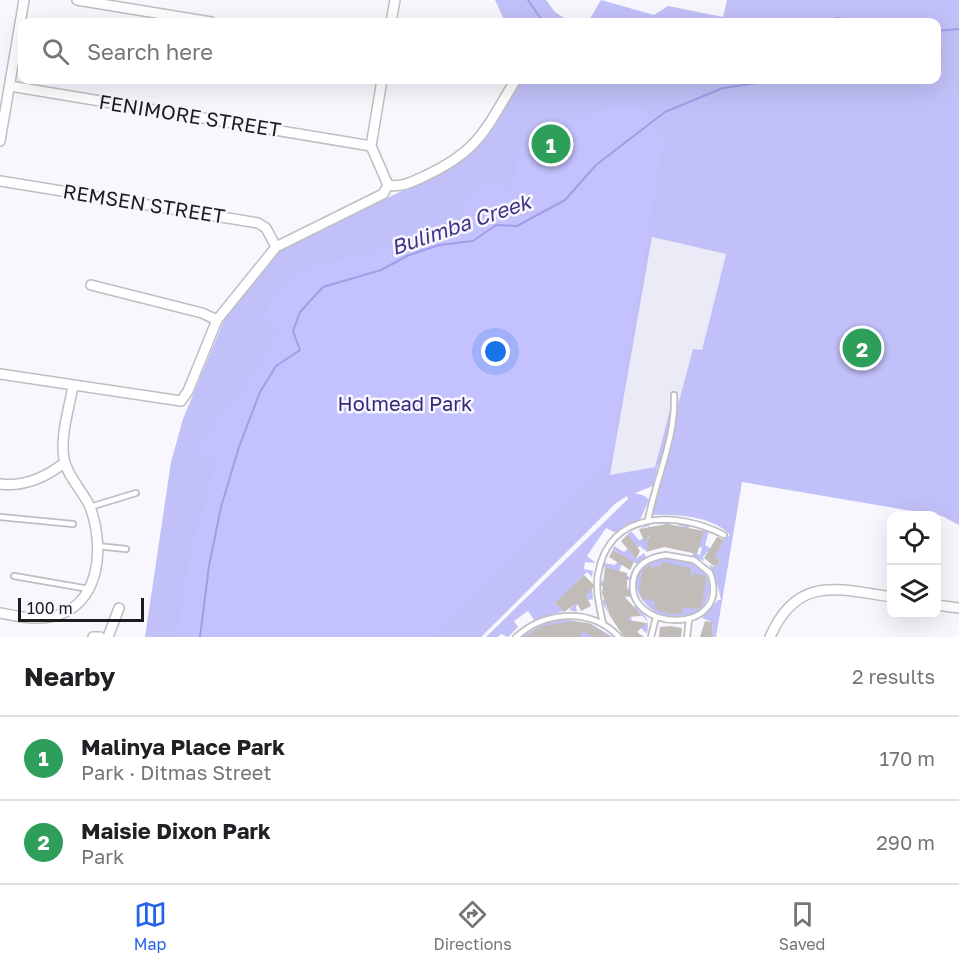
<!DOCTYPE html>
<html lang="en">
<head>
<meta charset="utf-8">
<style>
  :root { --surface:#fff; --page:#f2f2f2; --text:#202124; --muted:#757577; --line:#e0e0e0; --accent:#2563eb }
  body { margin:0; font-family:"Golos Text",sans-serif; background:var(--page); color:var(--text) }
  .controls { position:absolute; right:18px; bottom:18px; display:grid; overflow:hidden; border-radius:12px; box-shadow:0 6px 24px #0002 }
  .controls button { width:54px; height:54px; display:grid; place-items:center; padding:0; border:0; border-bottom:2px solid var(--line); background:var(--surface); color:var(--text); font:30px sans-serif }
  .scale { position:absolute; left:18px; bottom:15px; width:126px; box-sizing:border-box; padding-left:6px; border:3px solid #1b1c1e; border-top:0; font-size:16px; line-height:21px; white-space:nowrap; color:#1b1c1e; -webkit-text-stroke:4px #f7f7fd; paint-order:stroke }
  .you { position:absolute; left:496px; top:352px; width:21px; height:21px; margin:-15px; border:4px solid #fff; border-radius:50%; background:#1a73e8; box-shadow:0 0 0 9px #1a73e833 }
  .badge { display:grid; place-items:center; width:39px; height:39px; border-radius:50%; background:var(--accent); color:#fff; font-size:20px; font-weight:700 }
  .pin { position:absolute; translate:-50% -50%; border:3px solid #fff; box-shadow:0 2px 6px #0006 }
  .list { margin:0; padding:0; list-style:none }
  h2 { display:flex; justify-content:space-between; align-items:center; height:78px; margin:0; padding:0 24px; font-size:26px }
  h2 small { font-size:20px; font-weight:400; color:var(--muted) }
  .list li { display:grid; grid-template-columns:39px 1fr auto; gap:18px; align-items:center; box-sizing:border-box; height:84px; padding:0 24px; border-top:2px solid var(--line) }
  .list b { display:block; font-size:22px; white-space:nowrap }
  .list p { margin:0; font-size:20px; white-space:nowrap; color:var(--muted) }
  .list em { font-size:20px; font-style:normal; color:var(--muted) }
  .icon { flex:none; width:33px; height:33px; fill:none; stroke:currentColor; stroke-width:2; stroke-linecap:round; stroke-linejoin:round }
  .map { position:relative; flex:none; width:959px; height:637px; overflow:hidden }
  .search { position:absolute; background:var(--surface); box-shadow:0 6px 24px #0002; left:18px; right:18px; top:18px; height:66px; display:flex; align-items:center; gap:15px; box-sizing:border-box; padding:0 21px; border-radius:12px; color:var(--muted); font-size:22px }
  .sheet { height:246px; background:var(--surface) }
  nav { display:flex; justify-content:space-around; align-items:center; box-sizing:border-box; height:84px; border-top:2px solid var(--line); background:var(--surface); font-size:16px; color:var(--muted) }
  nav a { display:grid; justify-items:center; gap:3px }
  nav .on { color:var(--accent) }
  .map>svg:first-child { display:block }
  .built { fill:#ebebf8 }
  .green { fill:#c1c0f8; fill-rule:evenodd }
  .forest { fill:#c3c1fe }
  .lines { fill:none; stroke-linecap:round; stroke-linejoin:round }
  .stream { stroke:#a19ee7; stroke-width:2 }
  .building { fill:#c1bcb8 }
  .lane-casing { stroke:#bebec4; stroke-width:8 }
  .street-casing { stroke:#bebec4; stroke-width:12 }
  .lane { stroke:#fff; stroke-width:4.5 }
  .street { stroke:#fff; stroke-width:9 }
  .labels { text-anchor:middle; stroke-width:5; stroke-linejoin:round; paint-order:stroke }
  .street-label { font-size:20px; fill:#1b1c1e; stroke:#f7f7fd }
  .park-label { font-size:20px; fill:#37287c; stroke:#f7f7fd }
  .water-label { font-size:21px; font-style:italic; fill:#403387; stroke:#f7f7fd }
</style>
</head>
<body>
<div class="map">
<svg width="959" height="637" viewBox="0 0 959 637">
  <rect width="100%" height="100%" fill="#f7f7fd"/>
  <!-- built -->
  <polygon class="built" points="652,237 726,254 702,351 693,349 677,408 671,407 655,467 610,475"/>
  <!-- green -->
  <g class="green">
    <polygon points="495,0 546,0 555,12 570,22 505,22"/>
    <path d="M601 0 654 15 668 6 723 17 727 0H959V525L942 516 742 482 716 637H713L712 622 702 618 718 600H721C719 590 716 577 709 565L715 567 720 561 708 551 703 557 704 561 692 556 693 553 700 555 702 548 688 543 644 550 640 546 631 553 636 559 644 553 646 557 637 564 625 557 619 571 631 578 628 580H618L617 593 628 589 629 586 630 595 616 601 634 608 635 604C645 618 650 615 647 634L641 628 648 622 638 611 631 617 634 629 613 602 605 604 610 616 602 602 613 586H601L600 583 615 570 604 567 602 576 604 563 615 565 623 556 614 550 611 554 614 546 624 552 630 547 628 536 621 541 631 531 639 540 651 537 648 526 639 529 648 524 653 534 665 536V524H657L658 522 669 523 683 538 685 527 676 525H689L688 536 701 542 703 529 709 531 705 545 717 552 723 540 730 535C713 516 675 514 652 515L663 466 658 465 653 486 635 493 645 496 649 500 641 518 616 533 606 528 587 556 596 563 585 562 584 569 593 571 592 577 587 572 574 585 592 589 593 599 589 600 587 598 576 606 577 612 569 610 577 602 555 603 563 611 534 620 528 611 514 621 518 627 508 637 501 634 498 637H486L628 499 627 496 616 503 481 637H145L171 462 183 419 224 320 279 250 456 165 478 146 522 80H936V22H588ZM652 237 726 254 702 350 693 349 677 408 671 406 655 467 610 475Z"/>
    <path d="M658 559C670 558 688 559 698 567 715 578 712 604 695 613 658 635 607 578 658 559Z"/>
    <polygon points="564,619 591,624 613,637 521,637 542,624"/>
  </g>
  <!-- forest -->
  <path class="forest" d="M623 104 641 108 663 142 610 460 432 637H176L191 548 216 464 201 452V439C233 405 258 369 279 328L272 326 264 319 271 299 308 267 365 254 422 227 466 226V198L489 181 512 188 519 149 542 141 559 148 571 121Z"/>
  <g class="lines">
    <!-- stream -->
    <g class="stream">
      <polyline points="528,0 543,22"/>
      <polyline points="831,22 836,18 866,22"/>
      <polyline points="936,31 959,29"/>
      <polyline points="200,637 209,566 221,507 239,447 260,392 276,366 300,350 293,331 300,312 323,287 381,270 407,256 439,245 473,241 496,225 517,226 565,200 596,165 665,112 723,88 777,80"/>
    </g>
  </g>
  <!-- building -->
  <g class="building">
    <polygon points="667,524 704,531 697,554 664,547 646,552 649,535 645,543 639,529"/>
    <polygon points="628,535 640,551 636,559 621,541"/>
    <polygon points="717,537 724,540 715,556 720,561 715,567 704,558"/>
    <polygon points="613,550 634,562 630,570 609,557"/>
    <polygon points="662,562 691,568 690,580 694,573 706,576 702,606 697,609 683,607 683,613 671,614 654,609 655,601 642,599 639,589 643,570 649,565 655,569 654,566 661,567"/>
    <polygon points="605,567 627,573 627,589 630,589 630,597 624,596 642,616 628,617 628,620 647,623 637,632 644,637 624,637 610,616 602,593"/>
    <polygon points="584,575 593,584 593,588 586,595 591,606 581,611 577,603 564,612 555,603"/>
    <polygon points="572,621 588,623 611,637 594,637 582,632 580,637 524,637 542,626"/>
    <polygon points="705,621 712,622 713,637 700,637"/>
    <polygon points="670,626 682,628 681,637 659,637 660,627"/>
  </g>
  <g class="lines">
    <!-- lane casing -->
    <g class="lane-casing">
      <g id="lane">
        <polyline points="90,507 136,493"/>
        <polyline points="0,517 73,524"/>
        <path d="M648 520C656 478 676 438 674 395"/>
        <polyline points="97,546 126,549"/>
        <path d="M666 555 694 560 710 573C734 637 620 633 634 577 638 562 652 557 666 555Z"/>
        <polyline points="14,576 89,589"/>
        <path d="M603 624C600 608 595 591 598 574 609 509 678 511 724 535"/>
        <path d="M516 637C545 611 591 607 619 637"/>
        <polyline points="651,637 656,617"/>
        <polyline points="687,637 689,620"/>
      </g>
    </g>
    <!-- street casing -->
    <g class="street-casing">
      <g id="street">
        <polyline points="77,0 211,22"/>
        <polyline points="391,22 395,0"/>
        <polyline points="382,80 371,146 388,185"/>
        <polyline points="10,86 371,146"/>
        <polyline points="0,141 24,0"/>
        <polyline points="0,181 258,223 266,228 276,247"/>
        <polyline points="91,285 202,313 217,320"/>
        <path d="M0 374 181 401 188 391 217 320 276 247 383 194 388 185C402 188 414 181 427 175 480 150 486 128 515 81"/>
        <path d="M0 484C24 487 46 477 64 463"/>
        <polyline points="936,605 959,608"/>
        <path d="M0 613C16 616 34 620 50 617 101 608 105 547 90 507 83 491 67 476 64 459 60 436 69 409 73 386"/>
        <polyline points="93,637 100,637"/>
        <polyline points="108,637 119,608"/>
        <path d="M770 637C797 575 837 589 892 597"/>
      </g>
    </g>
    <!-- lane -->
    <use href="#lane" class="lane"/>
    <!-- street -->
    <use href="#street" class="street"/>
  </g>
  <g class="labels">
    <!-- street labels -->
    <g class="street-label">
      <text transform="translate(190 116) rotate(9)" y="7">FENIMORE STREET</text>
      <text transform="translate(144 204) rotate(9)" y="7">REMSEN STREET</text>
    </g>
    <!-- park labels -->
    <g class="park-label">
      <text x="405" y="411">Holmead Park</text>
    </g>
    <!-- water labels -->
    <g class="water-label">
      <text transform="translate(461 225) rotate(-19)" y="7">Bulimba Creek</text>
    </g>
  </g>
</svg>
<div class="controls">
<button><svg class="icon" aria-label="locate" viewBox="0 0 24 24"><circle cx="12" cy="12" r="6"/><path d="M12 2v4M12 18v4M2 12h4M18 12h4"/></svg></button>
<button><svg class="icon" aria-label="layers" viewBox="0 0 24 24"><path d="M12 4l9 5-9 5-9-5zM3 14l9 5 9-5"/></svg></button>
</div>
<div class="scale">100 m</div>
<div class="you"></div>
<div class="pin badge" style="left:551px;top:144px;background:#2e9e5b">1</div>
<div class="pin badge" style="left:862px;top:348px;background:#2e9e5b">2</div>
<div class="search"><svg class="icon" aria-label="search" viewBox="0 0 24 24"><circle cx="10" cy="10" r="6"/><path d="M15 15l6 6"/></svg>Search here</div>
</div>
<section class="sheet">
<h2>Nearby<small>2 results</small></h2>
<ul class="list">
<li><span class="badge" style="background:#2e9e5b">1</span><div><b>Malinya Place Park</b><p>Park · Ditmas Street</p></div><em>170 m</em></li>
<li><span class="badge" style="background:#2e9e5b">2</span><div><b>Maisie Dixon Park</b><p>Park</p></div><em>290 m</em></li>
</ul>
</section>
<nav>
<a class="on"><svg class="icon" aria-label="map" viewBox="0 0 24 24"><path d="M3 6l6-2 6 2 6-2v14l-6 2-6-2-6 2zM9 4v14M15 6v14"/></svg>Map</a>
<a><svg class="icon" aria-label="directions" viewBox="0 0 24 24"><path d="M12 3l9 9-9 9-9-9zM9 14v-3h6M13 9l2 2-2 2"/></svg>Directions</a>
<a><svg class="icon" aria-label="saved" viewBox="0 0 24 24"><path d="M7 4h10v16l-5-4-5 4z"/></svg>Saved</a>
</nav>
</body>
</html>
